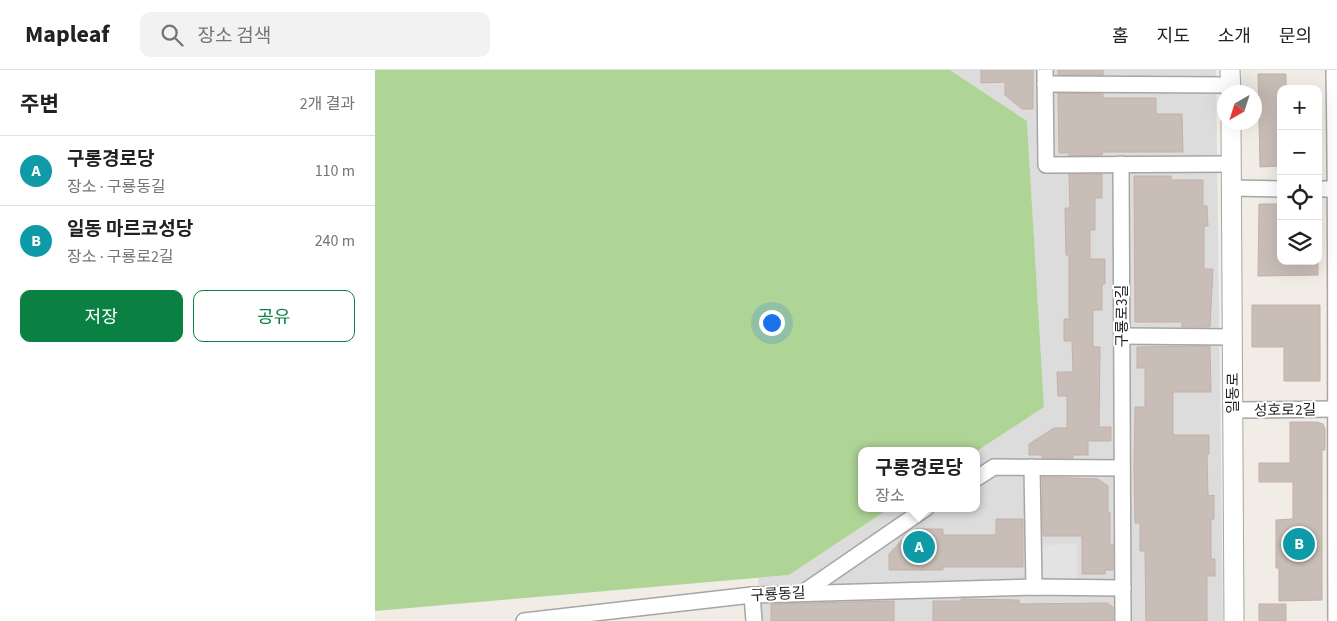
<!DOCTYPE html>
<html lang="ko">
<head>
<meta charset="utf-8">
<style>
  :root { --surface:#fff; --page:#f2f2f2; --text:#202124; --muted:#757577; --line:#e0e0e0; --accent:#0b8043 }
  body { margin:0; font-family:"Source Sans 3","Noto Sans KR",sans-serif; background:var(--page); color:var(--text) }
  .controls { position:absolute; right:15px; top:15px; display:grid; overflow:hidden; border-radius:10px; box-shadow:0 5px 20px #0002 }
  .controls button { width:45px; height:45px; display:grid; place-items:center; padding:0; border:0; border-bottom:1px solid var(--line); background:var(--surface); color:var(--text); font:25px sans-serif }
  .compass { position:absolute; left:842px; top:15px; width:45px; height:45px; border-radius:50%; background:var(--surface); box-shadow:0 5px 20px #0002; rotate:219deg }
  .you { position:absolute; left:396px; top:252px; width:18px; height:18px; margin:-12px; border:4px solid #fff; border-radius:50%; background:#1a73e8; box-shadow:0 0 0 8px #1a73e833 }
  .badge { display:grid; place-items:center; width:32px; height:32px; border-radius:50%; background:var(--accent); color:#fff; font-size:16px; font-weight:700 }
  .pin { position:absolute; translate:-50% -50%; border:2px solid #fff; box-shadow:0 1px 5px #0006 }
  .popup { position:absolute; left:483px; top:377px; width:122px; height:65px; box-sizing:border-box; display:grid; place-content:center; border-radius:10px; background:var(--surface); filter:drop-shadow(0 1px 4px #0005); font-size:16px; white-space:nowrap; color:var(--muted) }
  .popup b { font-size:19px; color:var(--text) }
  .popup::after { content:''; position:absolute; left:50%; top:100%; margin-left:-10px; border:10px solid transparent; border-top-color:var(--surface) }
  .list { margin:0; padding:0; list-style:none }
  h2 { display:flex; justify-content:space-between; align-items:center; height:65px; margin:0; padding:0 20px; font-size:21px }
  h2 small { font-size:16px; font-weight:400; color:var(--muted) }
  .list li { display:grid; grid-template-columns:32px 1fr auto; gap:15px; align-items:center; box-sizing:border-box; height:70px; padding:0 20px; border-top:1px solid var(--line) }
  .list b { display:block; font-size:19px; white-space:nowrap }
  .list p { margin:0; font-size:16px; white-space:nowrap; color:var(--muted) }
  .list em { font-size:16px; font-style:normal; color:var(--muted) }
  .actions { display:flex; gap:10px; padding:15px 20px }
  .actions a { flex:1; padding:11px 0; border:1px solid var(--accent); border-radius:10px; text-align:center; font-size:18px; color:var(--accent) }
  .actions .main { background:var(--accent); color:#fff }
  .icon { flex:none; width:28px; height:28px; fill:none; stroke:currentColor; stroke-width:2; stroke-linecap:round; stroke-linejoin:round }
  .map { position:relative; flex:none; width:962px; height:551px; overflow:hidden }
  header { display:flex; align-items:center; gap:30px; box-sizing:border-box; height:70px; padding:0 25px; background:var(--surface); border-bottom:1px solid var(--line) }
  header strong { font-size:24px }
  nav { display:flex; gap:28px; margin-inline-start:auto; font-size:18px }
  .search { width:350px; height:45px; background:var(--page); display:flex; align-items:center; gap:12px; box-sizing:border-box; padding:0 18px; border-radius:10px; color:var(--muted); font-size:19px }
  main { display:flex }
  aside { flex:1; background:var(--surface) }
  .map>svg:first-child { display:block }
  .residential { fill:#dddcdc }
  .forest { fill:#aed496 }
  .parking { fill:#e3e3e3 }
  .building { fill:#c9bdb7; stroke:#c4b0a6 }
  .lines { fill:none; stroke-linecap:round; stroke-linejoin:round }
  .minor-casing { stroke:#a6a6a6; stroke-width:18 }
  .tertiary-casing { stroke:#a6a6a6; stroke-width:21 }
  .minor { stroke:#fff; stroke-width:15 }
  .tertiary { stroke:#fff; stroke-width:19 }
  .labels { text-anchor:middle; stroke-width:4; stroke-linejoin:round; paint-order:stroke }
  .street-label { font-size:15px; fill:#1f1f1f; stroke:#fff }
</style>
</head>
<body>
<header>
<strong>Mapleaf</strong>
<div class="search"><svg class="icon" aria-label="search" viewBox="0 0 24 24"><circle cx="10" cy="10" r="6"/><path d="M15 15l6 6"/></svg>장소 검색</div>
<nav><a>홈</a><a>지도</a><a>소개</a><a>문의</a></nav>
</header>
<main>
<aside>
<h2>주변<small>2개 결과</small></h2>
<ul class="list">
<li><span class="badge" style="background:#0f9aa8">A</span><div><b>구롱경로당</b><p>장소 · 구룡동길</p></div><em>110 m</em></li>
<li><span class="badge" style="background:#0f9aa8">B</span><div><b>일동 마르코성당</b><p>장소 · 구룡로2길</p></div><em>240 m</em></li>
</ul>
<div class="actions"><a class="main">저장</a><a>공유</a></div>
</aside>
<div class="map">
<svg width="962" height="551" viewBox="0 0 962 551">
  <rect width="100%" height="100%" fill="#f1ece5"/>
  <!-- residential -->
  <polygon class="residential" points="575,0 841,0 848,551 388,551 383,508 414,505 515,438 602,438 602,381 669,337 652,51"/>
  <!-- forest -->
  <polygon class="forest" points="0,0 575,0 652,51 669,337 602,381 486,381 486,438 515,438 414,505 0,541"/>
  <!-- parking -->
  <polygon class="parking" points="702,474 702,508 666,507 666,475"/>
  <!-- building -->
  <g class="building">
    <polygon points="606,0 658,0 658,39 647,39 630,25 630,12 606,13"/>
    <rect x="683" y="0" width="45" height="5"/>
    <polygon points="883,4 911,4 911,19 906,19 906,96 885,97"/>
    <polygon points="683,23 728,24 728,28 781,28 781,44 807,44 808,82 728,82 727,85 694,86 694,83 684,83"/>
    <polygon points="694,104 727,104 727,128 720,128 720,160 715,160 715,189 730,189 730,214 727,214 727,240 718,240 718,277 725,277 724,357 736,357 736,371 713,371 713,385 698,385 698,388 667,388 667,385 654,385 654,374 679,358 692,358 692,326 683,326 682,302 698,302 697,271 689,271 689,249 694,249 694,185 691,185 690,138 695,138"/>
    <polygon points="759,106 796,106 796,110 828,110 828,136 832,136 833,156 829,156 829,199 838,199 835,257 807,257 807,252 760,252"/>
    <polygon points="884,134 906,134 906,191 943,191 943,205 883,206"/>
    <polygon points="877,235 945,235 945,311 909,311 909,277 877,277"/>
    <polygon points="835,276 836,322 798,322 798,365 834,365 834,384 832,384 833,426 839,425 839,449 836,449 836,489 840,489 840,506 832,506 832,551 771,551 770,481 765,481 765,453 760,453 759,399 760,337 770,337 770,298 762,298 762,277"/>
    <polygon points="915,352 942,352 948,354 950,359 950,380 947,380 947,530 904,531 904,498 901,498 901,450 918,449 918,412 884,412 884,393 915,393"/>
    <polygon points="667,407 723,409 733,416 733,442 735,442 735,475 738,475 738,500 730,500 730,504 707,504 707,466 668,466"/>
    <polygon points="621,449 648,449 648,497 568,497 568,500 514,500 514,484 527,470 541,470 540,459 568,459 568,465 621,465"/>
    <polygon points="586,529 644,530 644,534 732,533 738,537 738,551 558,551 558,531 586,531"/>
    <polygon points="519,531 519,551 396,551 396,534"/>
    <rect x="884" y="534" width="27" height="17"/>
  </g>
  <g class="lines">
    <!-- minor casing -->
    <g class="minor-casing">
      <g id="minor">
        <polyline points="670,0 671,95 856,94"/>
        <path d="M959 0C962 184 960 367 961 551"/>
        <polyline points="670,14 855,15"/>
        <polyline points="746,94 748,551"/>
        <polyline points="856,118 906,119"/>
        <polyline points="943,119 962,119"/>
        <polyline points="748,266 858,267"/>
        <polyline points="859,340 962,339"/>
        <polyline points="657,397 659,517"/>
        <polyline points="602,408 619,397 747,398"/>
        <polyline points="429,522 551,438"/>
        <polyline points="377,525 379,551"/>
        <polyline points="149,551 377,525 659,517 748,518"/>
      </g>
    </g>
    <!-- tertiary casing -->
    <g class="tertiary-casing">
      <g id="tertiary">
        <polyline points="855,0 856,22"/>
        <polyline points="856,52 859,551"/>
      </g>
    </g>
    <!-- minor -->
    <use href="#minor" class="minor"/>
    <!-- tertiary -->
    <use href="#tertiary" class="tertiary"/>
  </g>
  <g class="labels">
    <!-- street labels -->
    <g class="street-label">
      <text transform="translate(747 246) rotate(-90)" y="5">구룡로3길</text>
      <text transform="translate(858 323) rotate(-90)" y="5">일동로</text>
      <text transform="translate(910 340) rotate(-1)" y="5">성호로2길</text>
      <text transform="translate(403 524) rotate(-3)" y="5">구룡동길</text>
    </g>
  </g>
</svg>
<div class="controls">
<button>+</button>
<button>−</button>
<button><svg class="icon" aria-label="locate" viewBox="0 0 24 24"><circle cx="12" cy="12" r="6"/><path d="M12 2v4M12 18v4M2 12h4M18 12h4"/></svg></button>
<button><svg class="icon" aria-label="layers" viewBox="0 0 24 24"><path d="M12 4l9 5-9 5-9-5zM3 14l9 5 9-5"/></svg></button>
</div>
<svg class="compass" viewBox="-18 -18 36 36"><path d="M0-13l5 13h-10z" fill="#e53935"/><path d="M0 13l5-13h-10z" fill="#757577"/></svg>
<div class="you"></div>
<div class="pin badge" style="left:544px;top:477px;background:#0f9aa8">A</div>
<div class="popup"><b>구롱경로당</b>장소</div>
<div class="pin badge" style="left:924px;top:474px;background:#0f9aa8">B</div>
</div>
</main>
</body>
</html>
